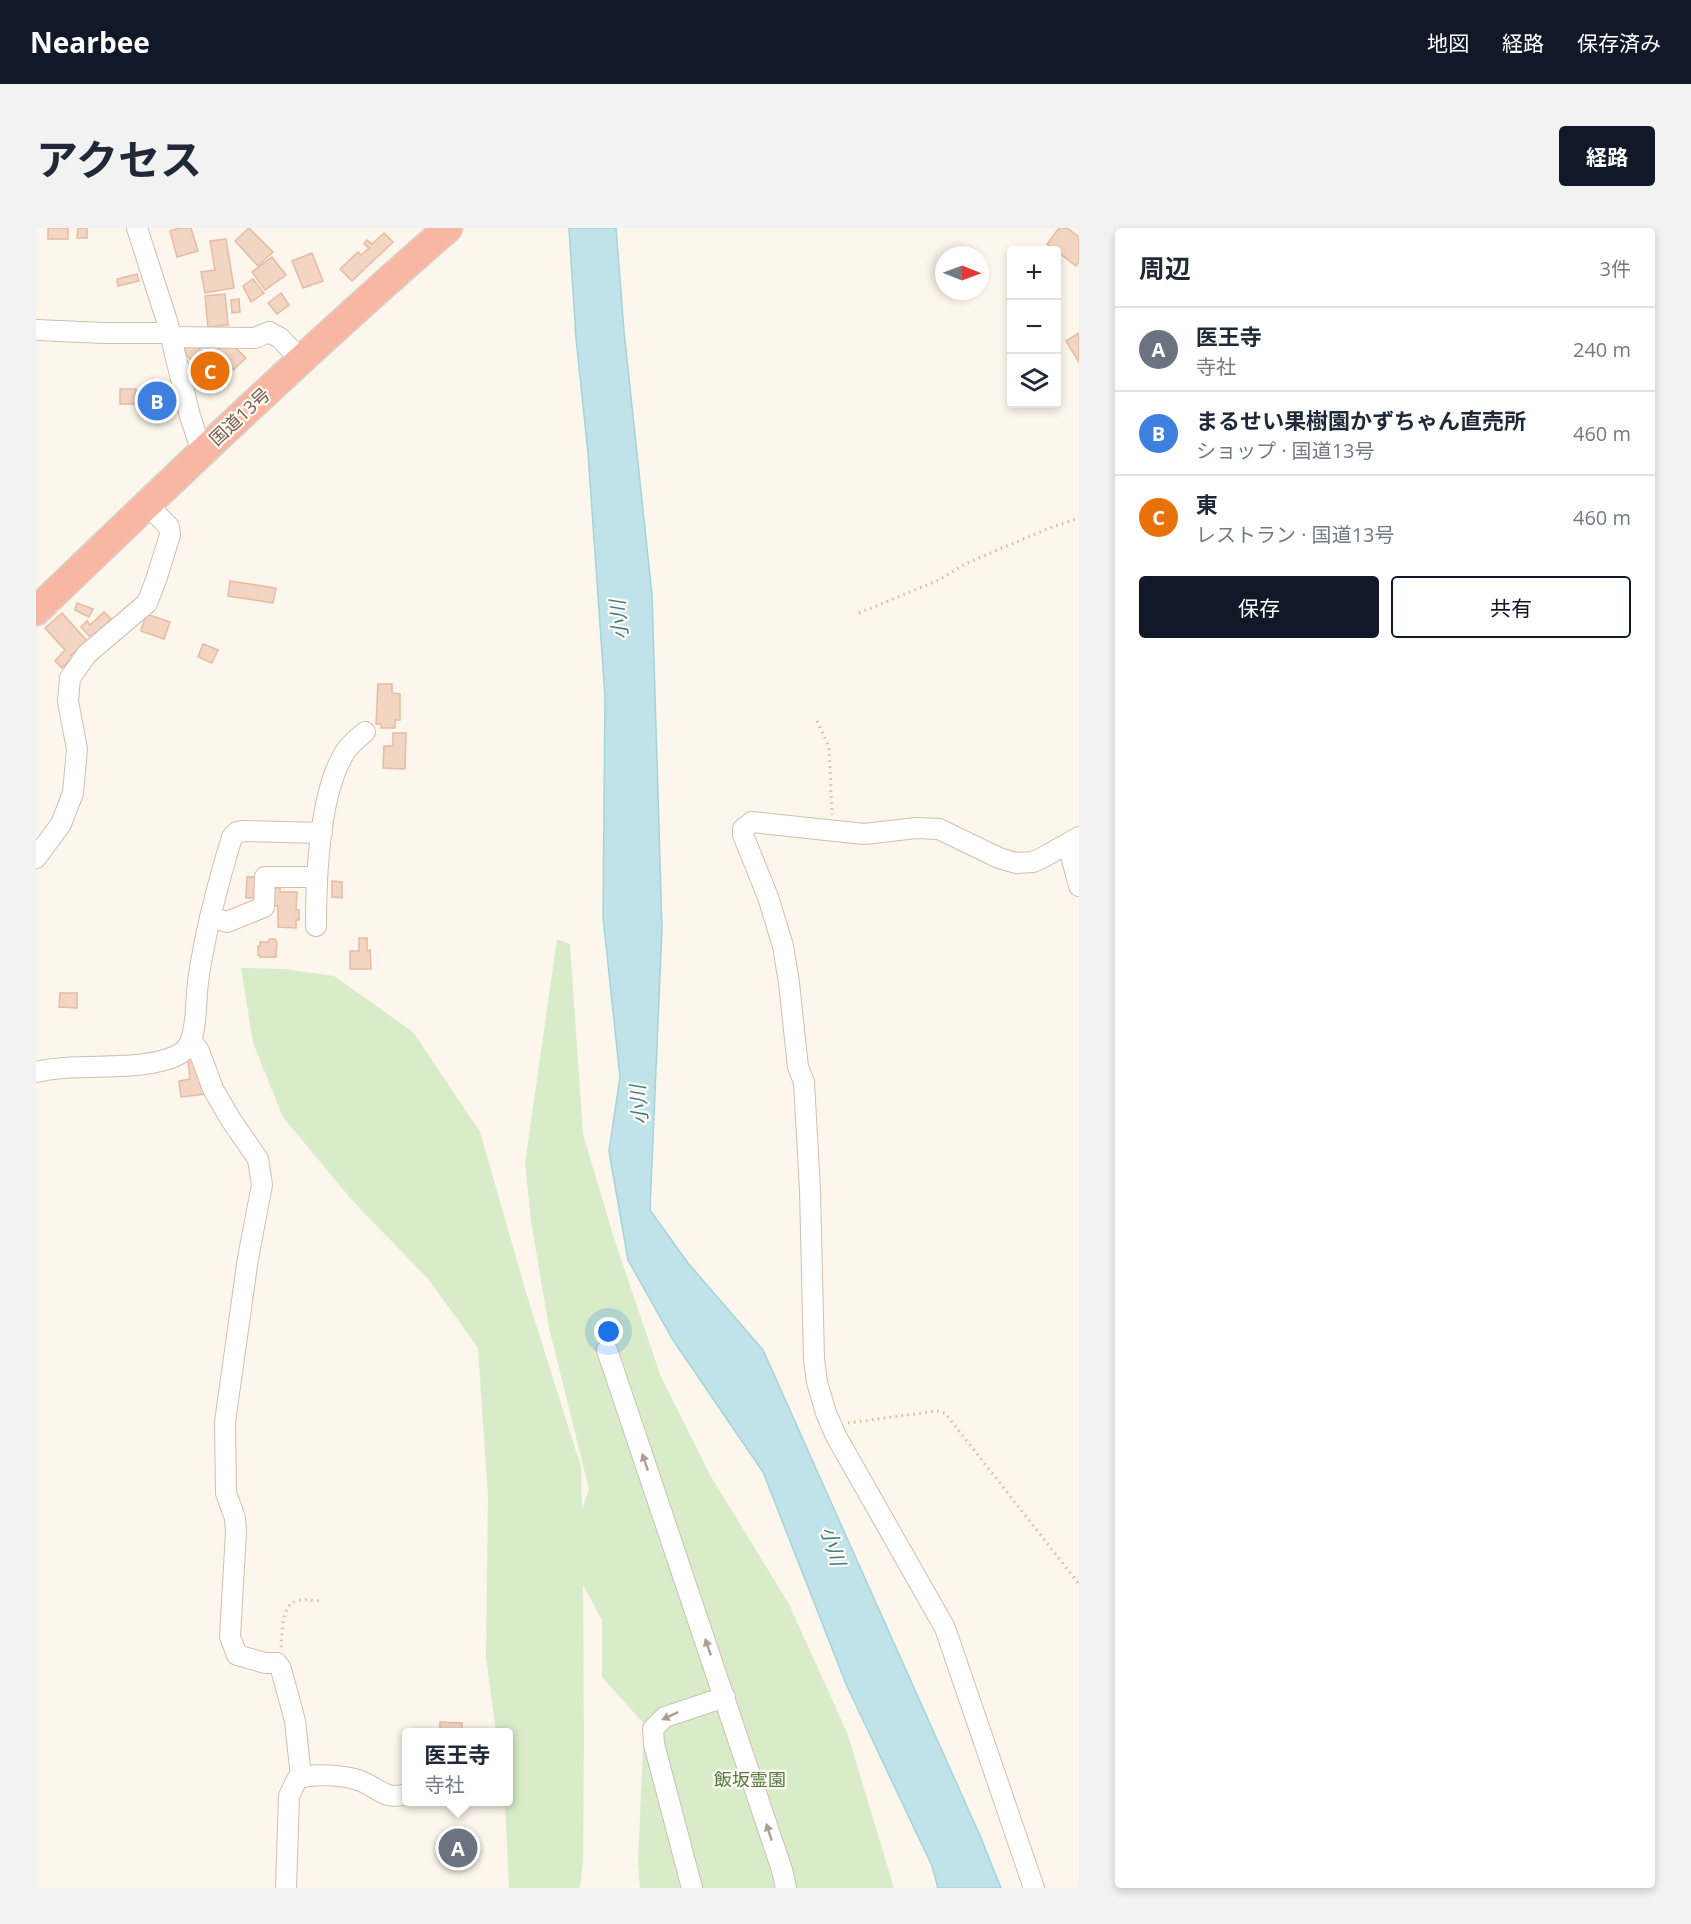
<!DOCTYPE html>
<html lang="ja">
<head>
<meta charset="utf-8">
<style>
  :root { --surface:#fff; --page:#f2f2f3; --text:#1f2937; --muted:#747a83; --line:#e0e1e3; --accent:#111827 }
  body { margin:0; font-family:"Open Sans","Noto Sans JP",sans-serif; background:var(--page); color:var(--text) }
  .controls { position:absolute; right:18px; top:18px; display:grid; overflow:hidden; border-radius:6px; box-shadow:0 3px 9px #0003 }
  .controls button { width:54px; height:54px; display:grid; place-items:center; padding:0; border:0; border-bottom:2px solid var(--line); background:var(--surface); color:var(--text); font:30px sans-serif }
  .compass { position:absolute; left:899px; top:18px; width:54px; height:54px; border-radius:50%; background:var(--surface); box-shadow:0 3px 9px #0003; rotate:91deg }
  .you { position:absolute; left:573px; top:1104px; width:21px; height:21px; margin:-15px; border:4px solid #fff; border-radius:50%; background:#1a73e8; box-shadow:0 0 0 9px #1a73e833 }
  .badge { display:grid; place-items:center; width:39px; height:39px; border-radius:50%; background:var(--accent); color:#fff; font-size:20px; font-weight:700 }
  .pin { position:absolute; translate:-50% -50%; border:3px solid #fff; box-shadow:0 2px 6px #0006 }
  .popup { position:absolute; left:366px; top:1500px; width:111px; height:78px; box-sizing:border-box; display:grid; place-content:center; border-radius:6px; background:var(--surface); filter:drop-shadow(0 2px 4px #0005); font-size:20px; white-space:nowrap; color:var(--muted) }
  .popup b { font-size:22px; color:var(--text) }
  .popup::after { content:''; position:absolute; left:50%; top:100%; margin-left:-12px; border:12px solid transparent; border-top-color:var(--surface) }
  .list { margin:0; padding:0; list-style:none }
  h2 { display:flex; justify-content:space-between; align-items:center; height:78px; margin:0; padding:0 24px; font-size:26px }
  h2 small { font-size:20px; font-weight:400; color:var(--muted) }
  .list li { display:grid; grid-template-columns:39px 1fr auto; gap:18px; align-items:center; box-sizing:border-box; height:84px; padding:0 24px; border-top:2px solid var(--line) }
  .list b { display:block; font-size:22px; white-space:nowrap }
  .list p { margin:0; font-size:20px; white-space:nowrap; color:var(--muted) }
  .list em { font-size:20px; font-style:normal; color:var(--muted) }
  .actions { display:flex; gap:12px; padding:18px 24px }
  .actions a { flex:1; padding:14px 0; border:2px solid var(--accent); border-radius:6px; text-align:center; font-size:21px; color:var(--accent) }
  .actions .main { background:var(--accent); color:#fff }
  .icon { flex:none; width:33px; height:33px; fill:none; stroke:currentColor; stroke-width:2; stroke-linecap:round; stroke-linejoin:round }
  .map { position:relative; flex:none; width:1043px; height:1660px; overflow:hidden; border-radius:6px }
  header { display:flex; align-items:center; gap:36px; box-sizing:border-box; height:84px; padding:0 30px; background:var(--accent); color:#fff }
  header strong { font-size:28px }
  nav { display:flex; gap:33px; margin-inline-start:auto; font-size:21px }
  .intro { display:flex; align-items:center; justify-content:space-between; box-sizing:border-box; height:144px; padding:0 36px }
  h1 { margin:0; font-size:42px }
  .button { padding:15px 27px; border-radius:6px; background:var(--accent); color:#fff; font-size:21px; font-weight:700 }
  main { display:flex; gap:36px; padding:0 36px }
  aside { flex:1; background:var(--surface); border-radius:6px; box-shadow:0 3px 9px #0003 }
  .map>svg:first-child { display:block }
  .green { fill:#d8ecc9 }
  .water { fill:#bfe3e8; stroke:#a5d3da; stroke-width:1.5 }
  .building { fill:#f3d5c3; stroke:#e6bba3; stroke-width:1.5 }
  .lines { fill:none; stroke-linecap:round; stroke-linejoin:round }
  .minor-casing { stroke:#d1beb0; stroke-width:22 }
  .highway-casing { stroke:#dad1cd; stroke-width:31 }
  .path { stroke:#d9b8a5; stroke-width:3; stroke-dasharray:1.5 4.5; stroke-linecap:butt }
  .minor { stroke:#fff; stroke-width:20 }
  .highway { stroke:#f7b7a3; stroke-width:28 }
  .oneway { fill:#af9d94 }
  .labels { text-anchor:middle; stroke-width:4.5; stroke-linejoin:round; paint-order:stroke }
  .street-label { font-size:18px; fill:#7a5c4d; stroke:#fffaf3 }
  .park-label { font-size:18px; fill:#537a41; stroke:#fffaf3 }
  .water-label { font-size:20px; font-style:italic; fill:#437c86; stroke:#fffaf3 }
</style>
</head>
<body>
<header>
<strong>Nearbee</strong>
<nav><a>地図</a><a>経路</a><a>保存済み</a></nav>
</header>
<div class="intro"><h1>アクセス</h1><a class="button">経路</a></div>
<main>
<div class="map">
<svg width="1043" height="1660" viewBox="0 0 1043 1660">
  <rect width="100%" height="100%" fill="#fdf6ec"/>
  <!-- green -->
  <polygon class="green" points="521,711 534,716 547,906 578,1010 625,1149 674,1247 753,1376 812,1507 858,1660 604,1660 602,1635 608,1496 566,1449 566,1392 547,1357 548,1511 547,1634 544,1660 473,1660 469,1574 473,1574 473,1504 460,1504 450,1429 452,1268 442,1120 393,1052 314,970 247,889 217,815 205,740 248,741 298,748 377,804 444,904 492,1071 545,1239 546,1282 553,1261 513,1100 495,993 489,935"/>
  <!-- water -->
  <polygon class="water" points="533,0 580,0 588,103 616,367 626,700 614,982 652,1035 727,1122 945,1610 965,1660 902,1660 896,1638 810,1456 727,1244 637,1112 592,1032 573,923 584,849 567,689 569,468 552,225 540,110"/>
  <!-- building -->
  <g class="building">
    <rect x="12" y="0" width="20" height="11"/>
    <polygon points="42,0 51,0 51,10 41,10"/>
    <polygon points="143,0 155,0 162,23 141,29 134,3"/>
    <polygon points="213,0 237,24 222,38 199,13"/>
    <polygon points="1023,0 1031,0 1043,9 1043,34 1040,38 1011,16"/>
    <polygon points="348,5 357,14 316,53 304,41 322,24 325,27 333,20 328,16 331,12 336,16"/>
    <polygon points="190,11 198,60 169,65 165,44 179,42 174,13"/>
    <polygon points="276,25 287,53 267,60 256,33"/>
    <polygon points="236,29 250,47 229,62 216,44"/>
    <polygon points="101,46 103,53 82,58 81,51"/>
    <polygon points="217,51 228,65 215,74 207,58"/>
    <polygon points="245,65 253,77 241,86 232,75"/>
    <polygon points="189,66 192,97 172,99 169,68"/>
    <polygon points="203,71 204,84 196,85 195,72"/>
    <polygon points="1043,105 1043,134 1030,113"/>
    <polygon points="147,115 160,116 167,125 173,119 178,125 187,116 192,121 196,116 210,130 197,142 195,139 190,144 187,140 170,157 166,154 162,158 152,148 156,144 150,138 156,133 150,126"/>
    <polygon points="84,161 100,161 99,176 84,176"/>
    <polygon points="104,164 139,166 138,181 104,180"/>
    <polygon points="194,353 240,360 237,375 192,368"/>
    <polygon points="41,375 57,381 53,389 39,382"/>
    <polygon points="68,384 75,391 55,410 45,399 51,393 54,397"/>
    <polygon points="26,385 51,413 35,427 37,429 26,440 19,433 29,422 9,400"/>
    <polygon points="110,386 134,394 128,411 105,403"/>
    <polygon points="167,416 182,422 176,435 162,429"/>
    <polygon points="342,456 356,456 356,465 364,466 364,492 359,492 359,500 345,500 345,496 340,496"/>
    <polygon points="357,505 370,505 369,541 347,540 348,518 357,518"/>
    <polygon points="211,649 222,649 222,670 210,670"/>
    <polygon points="296,653 306,654 306,670 296,669"/>
    <polygon points="237,660 244,660 244,664 261,664 260,682 263,682 263,692 260,692 260,700 242,699 242,678 236,678"/>
    <polygon points="323,710 331,710 331,723 334,722 335,741 314,741 314,723 323,723"/>
    <polygon points="233,711 239,711 241,714 240,729 224,729 224,727 222,727 222,718 224,718 224,714 233,714"/>
    <polygon points="24,765 41,765 41,780 23,779"/>
    <polygon points="161,830 170,866 145,869 143,853 154,851 152,831"/>
    <polygon points="404,1494 426,1495 426,1504 404,1504"/>
  </g>
  <g class="lines">
    <!-- minor casing -->
    <g class="minor-casing">
      <g id="minor">
        <polyline points="101,0 131,93 154,188 166,224"/>
        <polyline points="0,102 68,105 133,105"/>
        <polyline points="135,109 219,110 233,104 244,110 265,132"/>
        <polyline points="1032,616 1043,658"/>
        <polyline points="0,630 25,596 37,565 41,521 32,473 34,450 51,426 111,375 120,352 134,307 133,299 111,276"/>
        <polyline points="174,689 191,694 228,679 229,649 280,649"/>
        <path d="M280 698C280 649 283 566 309 524 314 516 322 510 329 504"/>
        <polyline points="155,812 163,823 177,861 195,892 222,931 226,957 212,1030 189,1194 190,1265 199,1290 200,1304 194,1409 201,1427 229,1435 241,1435 245,1441 259,1493 265,1549"/>
        <path d="M0 844C43 834 90 844 132 831 141 828 150 824 154 815 162 795 159 769 163 747 170 700 182 655 196 609L201 604 208 603 286 605"/>
        <polyline points="571,1122 746,1642 750,1660"/>
        <path d="M250 1660 253 1568 261 1551C276 1545 306 1547 322 1552 343 1559 347 1573 371 1566"/>
        <polyline points="656,1660 618,1516 617,1501 629,1489 689,1469"/>
        <polyline points="998,1660 909,1400 800,1208 790,1185 781,1154 778,1131 774,962 768,854 762,839 753,755 747,718 732,669 707,607 707,601 716,594 828,606 880,600 903,601 963,630 980,635 997,634 1006,630 1043,609"/>
      </g>
    </g>
    <!-- highway casing -->
    <g class="highway-casing">
      <path id="highway" d="M0 383C135 253 271 123 412 0"/>
    </g>
    <!-- path -->
    <g class="path">
      <polyline points="823,385 903,352 929,336 959,323 1016,299 1043,290"/>
      <polyline points="781,493 793,519 796,587"/>
      <polyline points="812,1195 901,1183 909,1185 1043,1356"/>
      <path d="M245 1419C247 1404 244 1375 264 1372 271 1371 278 1373 285 1373"/>
    </g>
    <!-- minor -->
    <use href="#minor" class="minor"/>
    <!-- highway -->
    <use href="#highway" class="highway"/>
  </g>
  <!-- one-way arrows -->
  <defs><path id="oneway-solid" d="M-6-.8H1V-3.2L6.5 0L1 3.2V.8H-6Z" transform="scale(1.5)"/></defs>
  <g class="oneway">
    <use href="#oneway-solid" transform="translate(609 1234) rotate(-109)"/>
    <use href="#oneway-solid" transform="translate(672 1419) rotate(-109)"/>
    <use href="#oneway-solid" transform="translate(634 1488) rotate(155)"/>
    <use href="#oneway-solid" transform="translate(733 1604) rotate(-108)"/>
  </g>
  <g class="labels">
    <!-- street labels -->
    <g class="street-label">
      <text transform="translate(204 189) rotate(-43)" y="6">国道13号</text>
    </g>
    <!-- park labels -->
    <g class="park-label">
      <text x="714" y="1558">飯坂霊園</text>
    </g>
    <!-- water labels -->
    <g class="water-label">
      <text transform="translate(583 392) rotate(-95)" y="7">小川</text>
      <text transform="translate(603 877) rotate(-94)" y="7">小川</text>
      <text transform="translate(797 1318) rotate(73)" y="7">小川</text>
    </g>
  </g>
</svg>
<div class="controls">
<button>+</button>
<button>−</button>
<button><svg class="icon" aria-label="layers" viewBox="0 0 24 24"><path d="M12 4l9 5-9 5-9-5zM3 14l9 5 9-5"/></svg></button>
</div>
<svg class="compass" viewBox="-18 -18 36 36"><path d="M0-13l5 13h-10z" fill="#e53935"/><path d="M0 13l5-13h-10z" fill="#747a83"/></svg>
<div class="you"></div>
<div class="pin badge" style="left:422px;top:1620px;background:#6b7280">A</div>
<div class="popup"><b>医王寺</b>寺社</div>
<div class="pin badge" style="left:121px;top:173px;background:#3f7fe0">B</div>
<div class="pin badge" style="left:174px;top:143px;background:#e8710a">C</div>
</div>
<aside>
<h2>周辺<small>3件</small></h2>
<ul class="list">
<li><span class="badge" style="background:#6b7280">A</span><div><b>医王寺</b><p>寺社</p></div><em>240 m</em></li>
<li><span class="badge" style="background:#3f7fe0">B</span><div><b>まるせい果樹園かずちゃん直売所</b><p>ショップ · 国道13号</p></div><em>460 m</em></li>
<li><span class="badge" style="background:#e8710a">C</span><div><b>東</b><p>レストラン · 国道13号</p></div><em>460 m</em></li>
</ul>
<div class="actions"><a class="main">保存</a><a>共有</a></div>
</aside>
</main>
</body>
</html>
